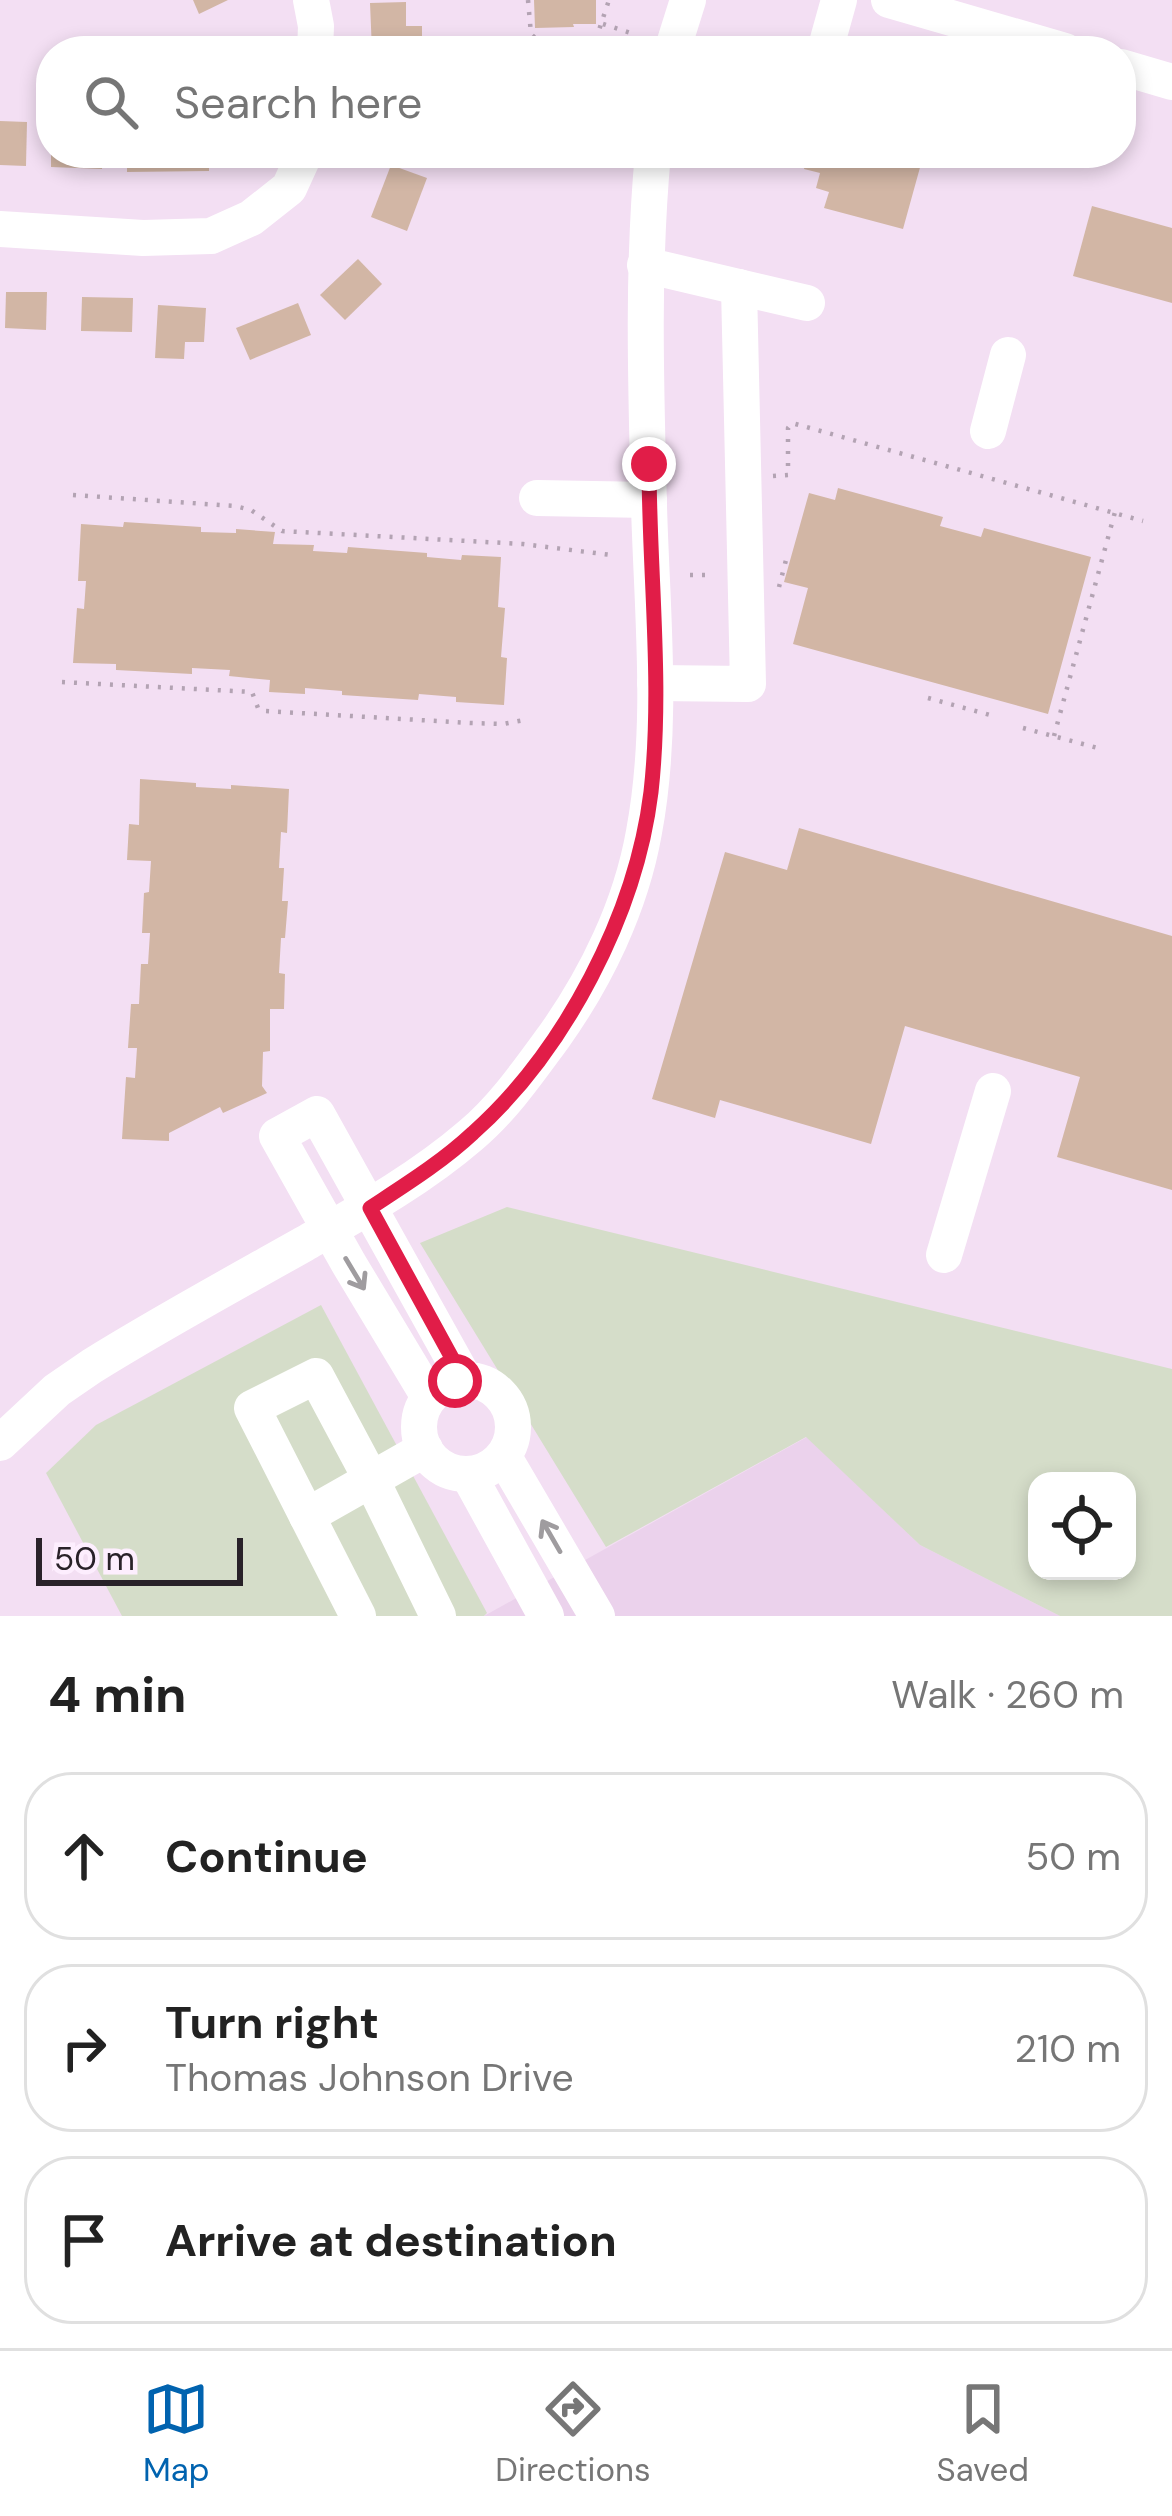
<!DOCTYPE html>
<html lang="en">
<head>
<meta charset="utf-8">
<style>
  :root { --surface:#fff; --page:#f6f6f6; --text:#222; --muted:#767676; --line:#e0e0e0; --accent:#0163af }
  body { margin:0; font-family:"DM Sans",sans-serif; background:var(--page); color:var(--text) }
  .controls { position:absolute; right:36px; bottom:36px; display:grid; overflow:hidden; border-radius:24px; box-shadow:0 6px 18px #0003 }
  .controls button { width:108px; height:108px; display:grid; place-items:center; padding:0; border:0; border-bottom:3px solid var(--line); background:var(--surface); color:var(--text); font:60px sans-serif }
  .scale { position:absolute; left:36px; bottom:30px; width:207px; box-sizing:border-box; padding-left:12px; border:6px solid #292229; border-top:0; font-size:33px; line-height:42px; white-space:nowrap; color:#292229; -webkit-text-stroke:9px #fdeefe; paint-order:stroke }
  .stop { position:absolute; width:36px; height:36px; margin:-27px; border:9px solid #e11d48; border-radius:50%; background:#fff }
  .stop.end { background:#e11d48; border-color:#fff; box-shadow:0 3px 12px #0008 }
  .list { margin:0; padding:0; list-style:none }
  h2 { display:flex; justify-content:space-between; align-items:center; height:156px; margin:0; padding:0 48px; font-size:51px }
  h2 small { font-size:39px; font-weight:400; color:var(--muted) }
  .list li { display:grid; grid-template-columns:78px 1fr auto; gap:36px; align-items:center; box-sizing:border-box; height:168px; margin:0 24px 24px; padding:0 24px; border:3px solid var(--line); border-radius:48px }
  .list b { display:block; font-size:45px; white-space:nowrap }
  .list p { margin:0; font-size:39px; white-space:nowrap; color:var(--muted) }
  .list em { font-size:39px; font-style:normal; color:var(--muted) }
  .icon { flex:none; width:66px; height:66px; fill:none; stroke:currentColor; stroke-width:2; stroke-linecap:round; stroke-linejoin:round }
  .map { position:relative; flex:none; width:1172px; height:1616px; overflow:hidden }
  .search { position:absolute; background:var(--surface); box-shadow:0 6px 18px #0003; left:36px; right:36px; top:36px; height:132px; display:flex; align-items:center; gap:30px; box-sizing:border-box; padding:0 42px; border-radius:48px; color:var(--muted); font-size:45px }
  .sheet { height:732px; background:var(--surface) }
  nav { display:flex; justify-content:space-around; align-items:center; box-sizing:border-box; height:168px; border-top:3px solid var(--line); background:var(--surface); font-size:33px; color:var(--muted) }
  nav a { display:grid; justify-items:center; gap:6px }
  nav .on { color:var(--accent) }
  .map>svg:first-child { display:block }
  .built { fill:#ebd2ec }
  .green { fill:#d5ddc9; fill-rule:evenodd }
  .building { fill:#d2b6a5 }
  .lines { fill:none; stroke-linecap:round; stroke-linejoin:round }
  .path { stroke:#b3a3b3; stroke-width:4.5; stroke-dasharray:3 9; stroke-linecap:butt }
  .minor { stroke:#fff; stroke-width:36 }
  .oneway { stroke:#9f9c9f }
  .route { stroke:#e11d48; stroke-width:15 }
</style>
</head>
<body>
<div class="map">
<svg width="1172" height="1616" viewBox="0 0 1172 1616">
  <rect width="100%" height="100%" fill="#f3dff3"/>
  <!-- built -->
  <polygon class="built" points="807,1437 920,1545 1060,1616 484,1616"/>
  <!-- green -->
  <g class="green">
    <path d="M507 1207 1172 1369V1616H1060L920 1545 806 1437 606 1547 420 1243ZM1037 1481H1127V1571H1037Z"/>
    <polygon points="321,1305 487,1613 484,1616 122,1616 46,1473 96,1425"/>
  </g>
  <!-- building -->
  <g class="building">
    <polygon points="193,0 228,0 199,14"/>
    <polygon points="534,0 596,0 596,24 573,24 574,27 535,28"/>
    <polygon points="406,2 406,26 422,26 422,51 372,51 370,3"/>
    <polygon points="245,36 246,51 196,51 196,37"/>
    <polygon points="0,121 27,122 26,166 0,165"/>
    <polygon points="51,153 103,153 102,169 51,167"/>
    <polygon points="127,153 209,153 209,171 127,172"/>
    <polygon points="808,153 924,153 903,229 824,208 829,192 816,188 820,173 804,169"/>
    <polygon points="391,165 427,178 407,231 371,217"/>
    <polygon points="1092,206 1172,228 1172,303 1073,276"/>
    <polygon points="358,259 382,284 345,320 320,295"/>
    <polygon points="6,292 47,292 46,330 5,328"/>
    <polygon points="82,297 133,298 132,332 81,331"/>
    <polygon points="298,303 311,335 250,360 236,328"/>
    <polygon points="158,305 206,308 204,342 185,342 184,359 155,358"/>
    <polygon points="838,488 943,517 940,526 981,537 984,528 1091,557 1048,714 793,644 808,588 784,582 809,493 835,500"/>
    <polygon points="124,522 201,527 201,532 236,533 236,529 275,532 273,544 314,545 313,551 347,553 348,547 427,553 427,557 461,560 462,555 501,557 498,607 505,608 501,657 507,658 504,705 456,702 456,697 419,694 418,700 342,695 342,691 305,688 305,694 269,692 270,680 229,676 230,670 192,668 192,674 116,670 116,664 73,663 77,608 84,609 86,581 78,581 81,524 123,527"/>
    <polygon points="140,779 196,783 196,787 231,789 231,785 289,789 287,833 281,832 279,868 284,868 282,901 288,901 285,938 281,938 279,973 285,974 284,1009 270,1009 270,1051 263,1052 262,1086 267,1093 223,1113 220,1107 169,1133 169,1141 122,1139 126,1077 135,1078 137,1048 128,1048 131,1004 139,1004 141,964 148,964 150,933 142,933 144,893 149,892 151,861 127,860 129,824 139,825"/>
    <polygon points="799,828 1172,936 1172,1190 1057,1157 1080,1077 905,1026 871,1144 720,1100 715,1118 652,1099 725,852 787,870"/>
  </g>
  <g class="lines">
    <!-- path -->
    <g class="path">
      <polyline points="528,0 531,34 542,45 544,41 581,51"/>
      <polyline points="603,24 637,35"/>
      <polyline points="592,51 609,0"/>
      <polyline points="773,476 788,475 788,428 792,423 1143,521"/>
      <polyline points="73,495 235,506 251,510 282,531 523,544 611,555"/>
      <polyline points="690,575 706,575"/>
      <polyline points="779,587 786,560"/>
      <polyline points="62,682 252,692 258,708 265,711 471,723 503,724 524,720"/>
      <polyline points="928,698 990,715"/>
      <polyline points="1023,728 1098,748"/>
      <polyline points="1054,736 1115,512"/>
    </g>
    <!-- minor -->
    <g class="minor">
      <polyline points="311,0 316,26 315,51"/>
      <polyline points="889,0 1065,51"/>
      <polyline points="827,43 839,0"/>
      <polyline points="672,51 688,0"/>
      <polyline points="1121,67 1172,82"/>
      <polyline points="0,229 143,238 211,236 251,218 289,188 305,153"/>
      <polyline points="645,265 807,303"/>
      <polyline points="988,431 1008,355"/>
      <polyline points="537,498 649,500"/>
      <polyline points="655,683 748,684 739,287"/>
      <polyline points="944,1255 993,1091"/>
      <circle cx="466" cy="1427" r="47"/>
      <polyline points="429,1397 349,1264 277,1136 317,1114 465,1380"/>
      <path d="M0 1443 57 1390 92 1366C161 1323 233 1284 304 1244 362 1211 420 1179 471 1135 503 1108 528 1072 553 1038 596 978 631 906 644 832 664 725 652 614 649 506 646 389 642 270 653 153"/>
      <polyline points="425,1449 307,1516 252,1408 316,1376 371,1479 438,1616"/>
      <polyline points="504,1457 597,1616"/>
      <polyline points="468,1474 546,1616"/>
      <polyline points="307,1516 358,1616"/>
    </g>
  </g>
  <!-- one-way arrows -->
  <defs><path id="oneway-shaft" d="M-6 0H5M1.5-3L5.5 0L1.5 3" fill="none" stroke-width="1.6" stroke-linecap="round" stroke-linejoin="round" transform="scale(3)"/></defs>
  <g class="oneway">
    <use href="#oneway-shaft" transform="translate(355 1274) rotate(59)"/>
    <use href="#oneway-shaft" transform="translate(551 1536) rotate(-120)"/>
  </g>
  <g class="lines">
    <!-- route -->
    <path class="route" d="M455 1381 464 1380 370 1208C405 1185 442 1162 473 1133 565 1051 636 914 651 792 663 684 649 573 649 464"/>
  </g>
</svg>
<div class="controls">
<button><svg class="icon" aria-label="locate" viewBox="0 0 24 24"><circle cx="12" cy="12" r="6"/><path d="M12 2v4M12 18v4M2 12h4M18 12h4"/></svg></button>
</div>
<div class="scale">50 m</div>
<div class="stop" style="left:455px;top:1381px"></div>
<div class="stop end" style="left:649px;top:464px"></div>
<div class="search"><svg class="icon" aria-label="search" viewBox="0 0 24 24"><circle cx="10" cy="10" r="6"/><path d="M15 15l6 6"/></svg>Search here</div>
</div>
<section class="sheet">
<h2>4 min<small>Walk · 260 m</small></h2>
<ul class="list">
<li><svg class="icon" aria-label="ahead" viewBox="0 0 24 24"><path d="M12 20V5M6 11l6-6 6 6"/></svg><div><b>Continue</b></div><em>50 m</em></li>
<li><svg class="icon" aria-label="right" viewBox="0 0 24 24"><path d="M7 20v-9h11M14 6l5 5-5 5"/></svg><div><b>Turn right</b><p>Thomas Johnson Drive</p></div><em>210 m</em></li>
<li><svg class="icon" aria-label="arrive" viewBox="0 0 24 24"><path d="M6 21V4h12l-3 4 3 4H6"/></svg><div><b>Arrive at destination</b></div></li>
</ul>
</section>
<nav>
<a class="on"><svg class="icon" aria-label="map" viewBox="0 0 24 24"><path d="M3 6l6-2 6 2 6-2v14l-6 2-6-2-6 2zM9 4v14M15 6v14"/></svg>Map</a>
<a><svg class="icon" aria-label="directions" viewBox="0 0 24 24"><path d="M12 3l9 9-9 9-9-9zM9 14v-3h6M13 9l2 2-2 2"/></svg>Directions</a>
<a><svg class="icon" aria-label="saved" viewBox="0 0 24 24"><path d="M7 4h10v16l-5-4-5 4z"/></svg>Saved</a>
</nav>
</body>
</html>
